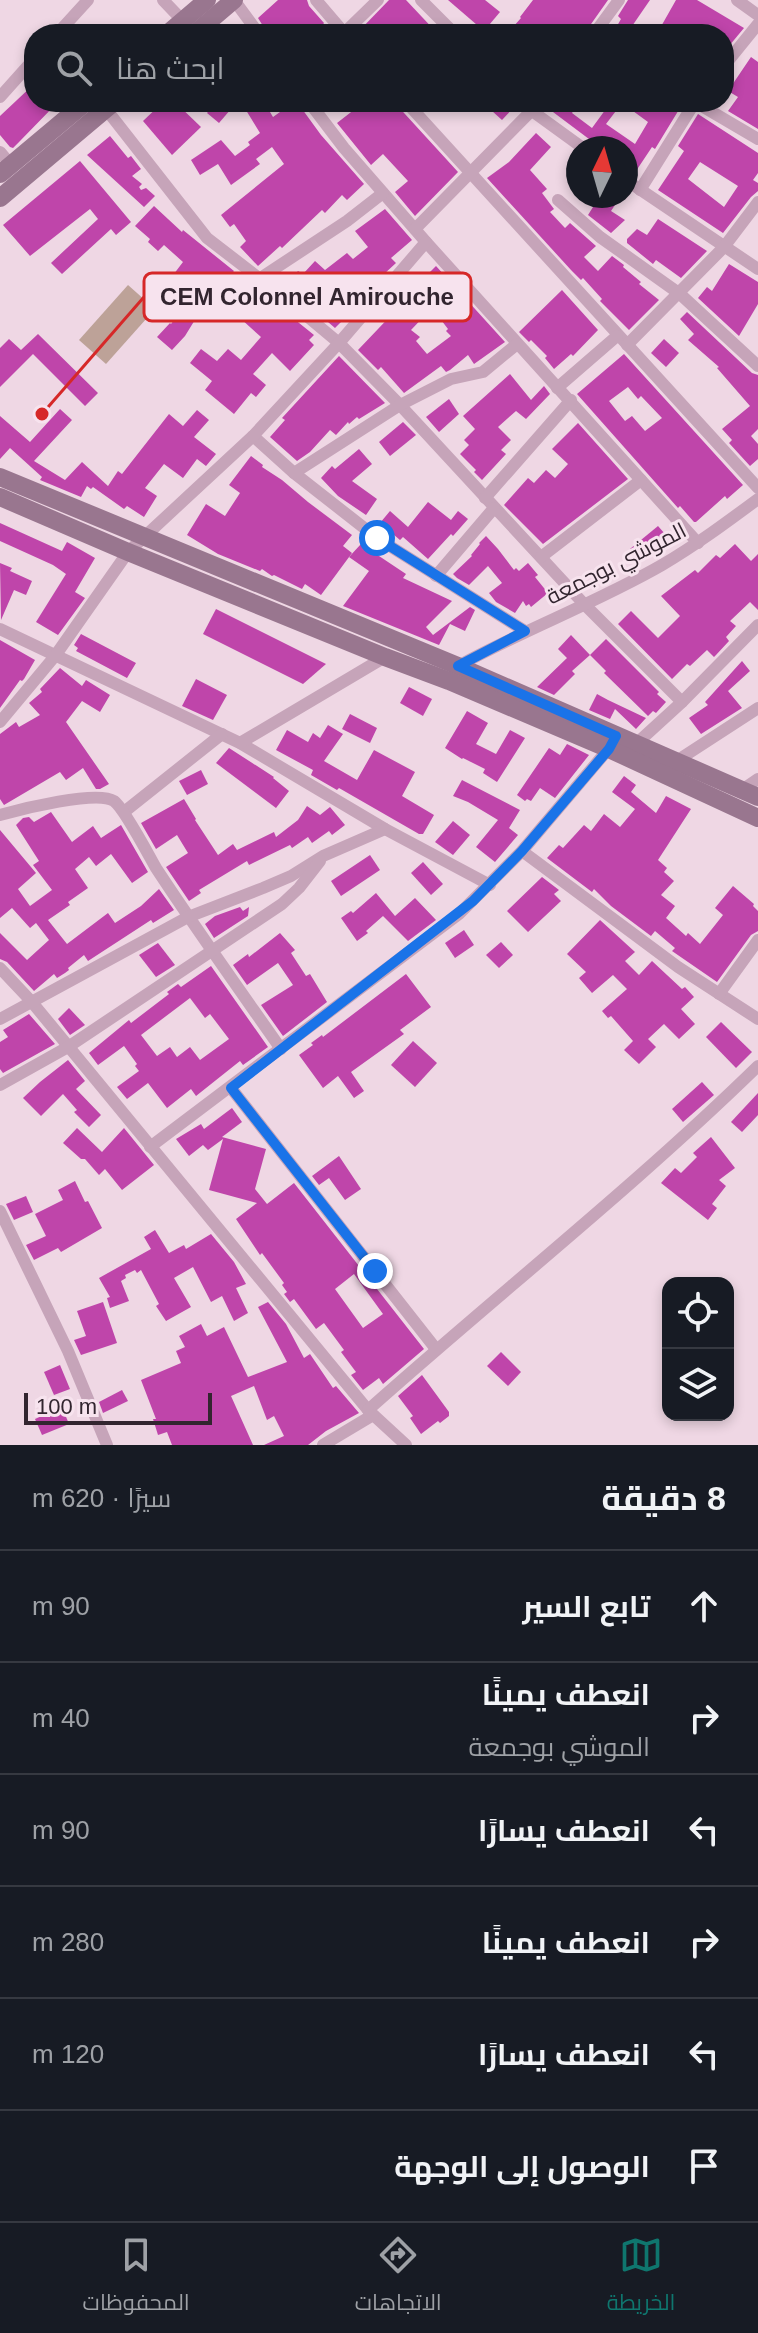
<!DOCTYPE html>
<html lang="ar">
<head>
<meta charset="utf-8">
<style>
  :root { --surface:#171b24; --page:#20242c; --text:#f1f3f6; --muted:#9ea1a6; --line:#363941; --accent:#0f766e }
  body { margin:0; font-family:Helvetica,Cairo,sans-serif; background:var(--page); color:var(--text); direction:rtl }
  .controls { position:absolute; right:24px; bottom:24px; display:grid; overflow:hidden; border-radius:16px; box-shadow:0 4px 12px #0003 }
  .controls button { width:72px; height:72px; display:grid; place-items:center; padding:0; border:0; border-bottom:2px solid var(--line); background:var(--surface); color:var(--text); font:40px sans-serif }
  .compass { position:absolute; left:566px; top:136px; width:72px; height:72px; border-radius:50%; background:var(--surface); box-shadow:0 4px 12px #0003; rotate:5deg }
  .scale { position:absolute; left:24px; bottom:20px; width:188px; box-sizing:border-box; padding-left:8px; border:4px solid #32252f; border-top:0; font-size:22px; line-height:28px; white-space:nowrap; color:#32252f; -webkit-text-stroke:6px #f7e3ee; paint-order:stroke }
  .stop { position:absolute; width:24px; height:24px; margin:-18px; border:6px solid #1a73e8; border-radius:50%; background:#fff }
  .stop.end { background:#1a73e8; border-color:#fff; box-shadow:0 2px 8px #0008 }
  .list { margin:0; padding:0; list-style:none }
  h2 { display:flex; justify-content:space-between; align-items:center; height:104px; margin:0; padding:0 32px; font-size:34px }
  h2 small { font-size:26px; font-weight:400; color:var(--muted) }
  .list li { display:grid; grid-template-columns:52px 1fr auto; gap:24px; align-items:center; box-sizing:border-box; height:112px; padding:0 32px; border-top:2px solid var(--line) }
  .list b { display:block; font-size:30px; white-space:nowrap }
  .list p { margin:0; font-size:26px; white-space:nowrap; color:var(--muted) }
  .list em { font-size:26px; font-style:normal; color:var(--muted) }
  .icon { flex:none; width:44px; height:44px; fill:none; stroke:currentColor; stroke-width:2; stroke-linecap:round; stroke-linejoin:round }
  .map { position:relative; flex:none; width:758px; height:1445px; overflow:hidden; direction:ltr }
  .search { position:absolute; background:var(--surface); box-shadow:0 4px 12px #0003; left:24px; right:24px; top:24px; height:88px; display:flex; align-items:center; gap:20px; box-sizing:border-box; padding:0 28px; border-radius:32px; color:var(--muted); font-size:30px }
  .sheet { height:776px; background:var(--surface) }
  nav { display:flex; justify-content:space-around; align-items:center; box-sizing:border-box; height:112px; border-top:2px solid var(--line); background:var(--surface); font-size:22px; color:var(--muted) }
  nav a { display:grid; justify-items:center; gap:4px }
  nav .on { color:var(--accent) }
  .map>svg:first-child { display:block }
  .grass { fill:#bda298 }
  .building { fill:#bf45aa; fill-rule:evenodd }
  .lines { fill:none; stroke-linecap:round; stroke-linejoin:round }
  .street { stroke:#c6a4b9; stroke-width:12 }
  .secondary { stroke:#99768f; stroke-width:18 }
  .route { stroke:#1a73e8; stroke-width:10 }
  .labels { text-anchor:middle; stroke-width:6; stroke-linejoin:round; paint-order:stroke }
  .street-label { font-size:22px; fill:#32252f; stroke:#f7e3ee }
  .leader { fill:none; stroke:#d62828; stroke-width:3 }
  .callout-dot { fill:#d62828; stroke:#f7e3ee; stroke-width:3 }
  .callout { fill:#f7e3ee; stroke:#d62828; stroke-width:3 }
  .callout-label { font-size:24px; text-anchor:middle; font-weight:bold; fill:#32252f }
</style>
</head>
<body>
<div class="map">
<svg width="758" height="1445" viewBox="0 0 758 1445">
  <rect width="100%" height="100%" fill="#efd7e4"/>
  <!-- grass -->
  <polygon class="grass" points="128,285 155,309 106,364 79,340"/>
  <!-- building -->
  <g class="building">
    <polygon points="278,0 307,0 309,6 324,23 322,26 331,34 268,34 258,18"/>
    <polygon points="389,0 406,0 438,34 361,34 359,31"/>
    <polygon points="448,0 485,0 500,12 484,31"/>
    <polygon points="533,0 608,0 584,34 507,34 521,18 520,17"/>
    <polygon points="628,0 650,0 628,32 617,26 621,19 618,16"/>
    <polygon points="676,0 697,0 744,28 724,52 724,34 665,34 659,30"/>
    <polygon points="751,57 758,62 758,129 728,111 738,97 728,91"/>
    <polygon points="34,84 34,102 58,102 20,141 13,148 10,147 0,135 0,116"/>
    <polygon points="163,102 175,102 201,127 172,155 143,121"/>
    <polygon points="216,102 237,102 219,123 207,113"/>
    <polygon points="241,102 264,102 273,117 294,102 297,102 321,135 364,184 347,200 342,195 325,213 322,210 282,248 280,246 258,266 240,247 246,241 234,224 230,227 221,215 284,164 272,147 256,159 260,164 231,185 218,164 200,175 191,160 221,140 235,156 250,145 248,142 260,133"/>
    <polygon points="367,102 394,102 458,172 415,216 395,192 408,181 383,154 371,165 337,123 355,109 356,111"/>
    <polygon points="482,102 514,102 515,106 502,120"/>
    <path d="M560 102H579L572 113 592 128 611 102 683 103 655 149 652 147 636 171 626 164V148H601L553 112ZM622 103 648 122 635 144 606 124Z"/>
    <path d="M698 114 758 153V173L753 180 758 183V191L751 197 723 233 658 190 684 151 678 146ZM700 162 738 186 724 207 688 179Z"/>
    <polygon points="536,133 551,147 530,170 547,189 542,193 554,209 550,212 565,228 570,223 596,246 584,257 598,271 612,256 624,265 623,267 641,282 639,284 659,300 629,330 600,301 602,299 583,278 581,280 571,270 487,178 509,162"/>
    <polygon points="110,136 128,158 131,156 141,169 132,176 142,184 139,187 141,190 146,188 155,196 144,207 87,155"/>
    <polygon points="80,161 131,222 116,235 111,229 62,274 51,263 98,219 90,209 30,256 3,225"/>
    <polygon points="600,196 621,196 611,211 625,220 611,233 588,215"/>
    <polygon points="154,206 182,232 183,230 234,271 211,297 214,300 205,313 201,310 185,336 172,350 157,337 170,323 171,324 189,300 167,283 183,262 164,245 158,251 148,242 150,239 135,226"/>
    <polygon points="385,209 412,240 391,258 396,263 371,286 374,289 335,328 321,316 323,314 303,295 301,298 286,284 298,271 303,274 315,261 325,270 347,253 353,259 368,247 355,231"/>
    <polygon points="658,219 707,251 681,278 656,260 653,264 627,243 627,239 637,229 647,235"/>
    <polygon points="729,264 758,282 758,304 739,336 698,298 707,287 712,291"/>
    <path d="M436 266 505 342 474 364 468 355 450 370 446 372 441 366 404 393 381 367 378 370 358 350 398 308 406 316 425 296 416 286ZM432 308 448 329 446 331 451 336 427 354 416 341 420 337 411 330Z"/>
    <polygon points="253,286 314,335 309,340 314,345 290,371 272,353 253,374 266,385 256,397 251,393 234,414 205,390 212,381 190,363 201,349 217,361 228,349 241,360 261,337 230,309 241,298 243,299"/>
    <polygon points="562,290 598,330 573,356 571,354 554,369 545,358 547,356 531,340 529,342 519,332"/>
    <polygon points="687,312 752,373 758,375 758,429 751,436 758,444 758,459 750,466 729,443 732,440 722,429 750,406 717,368 719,367 688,340 694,334 680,319"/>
    <polygon points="38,334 98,393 85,406 33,354 0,387 0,348 9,339 21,350"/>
    <polygon points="664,339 679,353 666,367 651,353"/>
    <path d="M624 354 743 485 727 499 725 496 696 522H694L680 506 678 508 577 394ZM628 387 638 399 641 396 662 418 645 431 632 416 625 421 609 401Z"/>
    <polygon points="339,356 385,403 359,419 357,417 349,424 348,422 336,435 330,430 310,452 297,461 270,437 285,420 282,418"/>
    <polygon points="510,374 531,400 544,386 550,394 526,419 516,411 498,427 511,440 501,450 506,454 482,480 474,472 476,470 460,454 469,445 464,440 475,429 463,416"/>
    <polygon points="449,399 459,414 439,432 426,417"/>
    <polygon points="60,409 72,420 34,461 65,480 82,462 108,486 118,471 122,474 169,414 183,426 197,410 209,420 194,437 216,454 206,466 197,459 183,478 164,464 145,488 157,496 144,517 127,506 124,509 93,487 91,489 87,486 81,497 40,480 42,477 10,448 0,459 0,416 30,442"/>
    <polygon points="403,422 416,435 390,456 379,442"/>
    <polygon points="578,423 628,479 543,544 504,505 528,478 534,483 546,470 555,478 568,464 552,449"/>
    <polygon points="359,449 372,464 352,481 377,499 366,515 338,496 321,478 332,466 335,469"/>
    <polygon points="251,456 263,465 262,467 282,480 308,502 352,535 343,546 352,553 321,595 305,584 302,589 274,575 272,576 262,569 260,571 218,554 187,535 206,504 225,516 240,493 229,485"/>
    <polygon points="428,502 451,520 458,511 468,519 453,536 451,534 428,559 403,537 400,540 380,523 390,511 408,527"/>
    <polygon points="0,523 62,551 67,542 95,558 75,592 85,598 58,635 36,622 66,574 53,565 0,541"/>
    <polygon points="658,526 665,534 637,558 630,549"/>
    <polygon points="486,536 498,549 514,570 516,568 519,571 528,563 538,575 535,577 548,593 531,607 529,604 526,606 523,601 515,613 496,602 489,593 502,583 488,566 469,585 457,578 453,574 472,556 471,555 480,544 479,543"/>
    <polygon points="361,544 406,574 403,578 452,601 426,627 433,635 470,607 475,610 465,631 450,624 439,645 343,606 369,571 349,557"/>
    <polygon points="735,544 751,561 758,554 758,610 750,602 730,621 736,626 726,637 729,641 716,655 714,657 707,650 690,666 687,664 672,679 618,624 631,611 658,638 680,616 661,596 695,570 698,573 716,555 720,558"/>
    <polygon points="0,563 12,568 10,571 32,581 26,595 14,590 1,620"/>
    <polygon points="216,609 326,664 303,684 203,634"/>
    <polygon points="81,634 136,663 127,678 76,651 78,648 74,645"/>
    <polygon points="571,635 590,655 572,671 575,674 554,695 539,688 537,687 567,658 558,649"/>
    <polygon points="606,639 659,692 657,694 666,702 656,713 653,711 648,716 604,673 606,671 590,655"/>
    <polygon points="0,640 35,660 24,679 22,681 20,680 0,708"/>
    <polygon points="742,661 750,671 728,691 742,708 701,734 689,718 708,705 705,702"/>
    <polygon points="60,668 82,686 86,680 110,695 100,712 82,701 66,722 109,784 100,789 96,789 83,768 66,780 60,772 4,805 0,799 0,734 16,722 19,727 40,715 29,703 42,692 40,689"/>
    <polygon points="196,679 227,695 213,720 182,706"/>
    <polygon points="409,687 432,699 423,716 400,703"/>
    <polygon points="597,694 608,700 646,718 636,729 615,709 610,719 589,710"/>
    <polygon points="467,711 488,723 476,744 496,754 510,730 525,738 497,782 483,773 485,769 463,758 462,759 445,748"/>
    <polygon points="350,714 377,728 370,743 342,729"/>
    <polygon points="328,725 343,734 324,761 357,780 374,750 415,772 402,796 434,815 423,834 419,834 339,788 337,790 311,775 313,770 276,750 287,730 308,742 313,733 320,738"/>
    <polygon points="567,744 589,755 555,798 540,788 531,801 527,799 525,801 517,795 549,748 560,755"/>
    <polygon points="229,748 274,777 273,778 289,791 276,808 216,763"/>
    <polygon points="201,770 208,784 187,795 179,781"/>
    <polygon points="624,776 636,785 631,792 656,813 666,796 691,809 658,860 667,868 664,872 674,881 661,895 675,906 666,918 686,936 688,933 700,944 723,915 715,908 733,886 754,904 753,906 758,911 758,931 751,935 717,982 672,951 675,948 655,931 651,936 611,906 594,889 592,892 547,858 559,845 563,848 584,825 591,831 604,814 620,827 635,809 612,792"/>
    <polygon points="462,780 520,810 509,828 518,835 495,862 476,847 498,820 468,802 453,796"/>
    <polygon points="184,799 196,819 195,820 218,855 233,844 237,850 274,832 276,837 298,820 307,806 320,815 330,807 345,825 332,835 329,831 312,843 308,837 292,848 290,845 249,865 247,861 199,890 201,893 189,901 166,867 188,853 177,835 156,849 141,823"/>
    <polygon points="51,812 72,842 93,826 101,838 121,825 148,872 132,883 111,854 96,866 89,857 75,869 88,888 68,902 70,905 48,920 67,944 108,913 115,923 141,906 159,889 174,910 153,923 151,920 88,961 84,955 68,968 69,970 65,973 57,978 54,974 34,991 7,962 0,959 0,933 27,960 49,940 36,923 30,928 12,908 0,918 0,830 36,873 18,889 30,906 52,890 33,865 39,861 16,825 23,818 29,817 34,822"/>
    <polygon points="453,821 470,835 453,855 435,842"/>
    <polygon points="370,855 380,870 341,896 331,881"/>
    <polygon points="423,862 443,884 431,895 411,873"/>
    <polygon points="542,877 559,890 554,894 561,901 528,932 507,911"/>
    <polygon points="376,893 395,916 415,898 436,920 408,941 383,916 366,931 368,933 357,941 341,918 351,911 353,913"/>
    <polygon points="240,907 243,911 249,907 248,916 214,938 205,924 215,916"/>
    <polygon points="600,920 635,952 625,961 639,975 652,961 682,989 685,987 694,997 681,1009 695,1024 679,1039 664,1024 648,1039 656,1047 639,1064 624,1050 633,1041 611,1016 608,1018 602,1011 627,989 613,975 592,993 579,978 586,972 567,954"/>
    <polygon points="464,930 474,945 455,958 445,943"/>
    <polygon points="280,933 295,950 291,953 306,976 310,974 327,1002 283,1036 261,1005 293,985 278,963 247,985 233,965 248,954 249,957"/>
    <polygon points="501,942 513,955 499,968 486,955"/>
    <polygon points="158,943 175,965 156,977 139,955"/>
    <path d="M211 966 268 1047 243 1065 240 1061 196 1096 191 1089 167 1108 148 1083 127 1099 117 1087 139 1071 135 1066 137 1064 124 1046 98 1065 89 1053 129 1020 131 1023 169 994 167 992 178 984 181 987ZM190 998 205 1018 210 1014 229 1039 200 1060 190 1047 177 1057 170 1047 157 1056 141 1035Z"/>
    <polygon points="406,974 431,1007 400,1030 404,1034 351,1072 364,1091 354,1098 338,1076 323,1088 299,1055 313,1045 311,1043 322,1035 323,1037"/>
    <polygon points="69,1008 85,1025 70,1035 58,1019"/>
    <polygon points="29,1014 55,1044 3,1073 0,1069 0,1042 8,1037 3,1030"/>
    <polygon points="721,1022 752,1052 736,1068 706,1037"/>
    <polygon points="413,1041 437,1063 415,1087 391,1065"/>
    <polygon points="68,1060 85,1081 76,1089 101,1115 89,1127 74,1112 77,1110 63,1094 41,1116 23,1098 40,1082"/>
    <polygon points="702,1082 714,1095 683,1122 672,1109"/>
    <polygon points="758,1093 758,1115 742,1132 731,1122"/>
    <path d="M232 1108 242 1122 222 1137 266 1149 255 1189 267 1204 294 1183 424 1349 383 1384 379 1378 363 1390 351 1375 356 1372 341 1352 344 1350 324 1323 316 1329 294 1299 290 1302 284 1294 287 1292 282 1285 284 1283 262 1253 260 1255 236 1219 257 1203 209 1190 223 1139 208 1150 203 1145 189 1156 176 1139 201 1124 204 1129ZM354 1274 383 1314 363 1328 335 1289Z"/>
    <polygon points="77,1128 102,1152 124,1128 154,1165 122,1190 105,1169 99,1175 85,1159 81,1159 63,1143"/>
    <polygon points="711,1137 735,1168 719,1180 726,1186 712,1204 717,1208 708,1220 661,1183 675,1168 681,1173 697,1157 693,1153"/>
    <polygon points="339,1156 361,1189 345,1200 329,1178 319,1185 312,1176"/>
    <polygon points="75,1181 85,1202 88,1201 102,1228 61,1252 58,1248 34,1260 26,1245 46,1236 35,1214 63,1200 58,1190"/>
    <polygon points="26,1196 33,1212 14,1220 6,1204"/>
    <polygon points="155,1230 169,1253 184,1245 186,1249 211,1234 234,1262 246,1284 236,1288 248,1313 234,1321 222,1296 211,1302 193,1267 174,1278 191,1307 166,1321 156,1306 159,1304 141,1270 137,1273 135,1270 125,1275 126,1278 121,1281 129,1301 110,1308 107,1298 110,1297 99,1278 151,1249 144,1237"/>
    <polygon points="103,1302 117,1343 81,1355 74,1340 86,1336 77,1311"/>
    <polygon points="268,1302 286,1324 304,1358 310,1354 333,1388 336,1386 359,1413 326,1431 308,1445 264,1445 284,1436 274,1416 267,1420 254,1386 231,1396 253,1445 172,1445 167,1432 158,1435 153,1419 156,1419 141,1380 181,1363 176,1351 185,1347 179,1336 201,1324 207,1336 224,1327 248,1377 287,1362 258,1307"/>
    <polygon points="501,1352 521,1372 508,1386 487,1366"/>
    <polygon points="60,1365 70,1389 54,1395 44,1372"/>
    <polygon points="422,1375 449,1412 449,1416 440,1423 438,1421 421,1434 410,1418 413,1416 398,1396"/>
    <polygon points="122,1390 128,1401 103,1413 99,1402"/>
    <polygon points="62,1407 69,1424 42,1435 35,1419"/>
  </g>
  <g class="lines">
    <!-- street -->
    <g class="street">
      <polyline points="163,0 183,21"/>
      <polyline points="234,0 259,34"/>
      <polyline points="316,0 345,34"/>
      <polyline points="421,0 455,34"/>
      <polyline points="737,0 758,15"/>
      <polyline points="344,33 378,0"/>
      <polyline points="57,34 88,0"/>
      <polyline points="594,34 619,0"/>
      <polyline points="724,66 758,24"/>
      <polyline points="0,97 34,59"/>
      <polyline points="309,102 344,148 426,242 698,543"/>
      <polyline points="406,102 758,488"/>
      <polyline points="523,102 532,111 583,148"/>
      <polyline points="695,102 758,139"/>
      <polyline points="106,109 207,238 290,302 339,343 400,405 584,604 682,702"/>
      <polyline points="0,152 11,165"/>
      <polyline points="626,180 758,269"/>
      <polyline points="640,190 695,102"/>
      <polyline points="558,200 600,237 680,294 758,366"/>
      <polyline points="415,229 540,102"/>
      <polyline points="259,279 347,221 383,193"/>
      <polyline points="627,345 724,247 758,202"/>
      <polyline points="557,388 617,336"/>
      <polyline points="253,436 294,473 377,538 525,631"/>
      <polyline points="294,473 400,405 451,379 483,372 517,344"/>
      <polyline points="485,498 571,400"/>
      <polyline points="541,557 641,480"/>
      <polyline points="436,576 494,508"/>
      <polyline points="0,629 240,743 385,829 490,885"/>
      <path d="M456 669 458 666C525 629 596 603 662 565 696 545 727 522 758 499"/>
      <polyline points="0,722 55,656 128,552 253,436 339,343 426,242"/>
      <polyline points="240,743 385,657"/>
      <polyline points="636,744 682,702 758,625"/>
      <polyline points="675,762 758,708"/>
      <polyline points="742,790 758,779"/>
      <polyline points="124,812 222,734"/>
      <path d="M0 815C21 809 97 790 114 801 124 808 148 854 156 868 196 929 239 989 281 1049"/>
      <polyline points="522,851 678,967 758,1019"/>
      <polyline points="0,968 31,1001 368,1410 406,1445"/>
      <polyline points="719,994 758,940"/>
      <polyline points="0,1019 188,917 263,888 291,876 323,856 385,829"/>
      <polyline points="0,1085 68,1047 282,904 299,888 320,861"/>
      <polyline points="231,1088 436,1349"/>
      <polyline points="150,1147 459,914 522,851 611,746"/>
      <polyline points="0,1211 68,1351 107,1445"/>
      <path d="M368 1410C497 1295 634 1187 758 1066"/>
      <polyline points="323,1445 373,1415"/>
    </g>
    <!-- secondary -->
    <g class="secondary">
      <polyline points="167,34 207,0"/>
      <polyline points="194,34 234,0"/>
      <polyline points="0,174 86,102"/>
      <polyline points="0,198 114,102"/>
      <polyline points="0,477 458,666 758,797"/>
      <polyline points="0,497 128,552 385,657 449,681 609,749 758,818"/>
    </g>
  </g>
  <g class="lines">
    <!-- route -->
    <polyline class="route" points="375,1271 231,1088 473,901 522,851 609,749 616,736 458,666 525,631 377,538"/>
  </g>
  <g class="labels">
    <!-- street labels -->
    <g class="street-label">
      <text transform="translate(616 563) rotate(-27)" y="8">الموشي بوجمعة</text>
    </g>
  </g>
  <!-- callouts -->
  <path class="leader" d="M42 414L144 297"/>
  <circle class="callout-dot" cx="42" cy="414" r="8"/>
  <rect class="callout" x="144" y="273" width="327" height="48" rx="8"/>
  <g class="callout-label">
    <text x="307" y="305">CEM Colonnel Amirouche</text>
  </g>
</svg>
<div class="controls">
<button><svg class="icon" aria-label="locate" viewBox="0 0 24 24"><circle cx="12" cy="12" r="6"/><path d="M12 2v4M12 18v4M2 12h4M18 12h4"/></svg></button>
<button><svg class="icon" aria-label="layers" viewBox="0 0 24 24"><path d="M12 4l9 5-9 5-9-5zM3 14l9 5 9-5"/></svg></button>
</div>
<svg class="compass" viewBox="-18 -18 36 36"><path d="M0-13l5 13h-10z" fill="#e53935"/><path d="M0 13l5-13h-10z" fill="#9ea1a6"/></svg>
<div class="scale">100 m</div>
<div class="stop" style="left:377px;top:538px"></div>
<div class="stop end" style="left:375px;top:1271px"></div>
<div class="search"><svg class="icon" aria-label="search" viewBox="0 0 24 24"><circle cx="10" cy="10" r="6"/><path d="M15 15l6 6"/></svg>ابحث هنا</div>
</div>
<section class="sheet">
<h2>8 دقيقة<small>سيرًا · 620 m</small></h2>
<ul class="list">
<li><svg class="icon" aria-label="ahead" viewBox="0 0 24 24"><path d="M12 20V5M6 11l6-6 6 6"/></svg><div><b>تابع السير</b></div><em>90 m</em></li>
<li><svg class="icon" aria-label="right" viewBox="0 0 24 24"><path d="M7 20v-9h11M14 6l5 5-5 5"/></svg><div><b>انعطف يمينًا</b><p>الموشي بوجمعة</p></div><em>40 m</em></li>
<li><svg class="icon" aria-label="left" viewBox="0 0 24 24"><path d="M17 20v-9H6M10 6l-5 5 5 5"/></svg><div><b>انعطف يسارًا</b></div><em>90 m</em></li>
<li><svg class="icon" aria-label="right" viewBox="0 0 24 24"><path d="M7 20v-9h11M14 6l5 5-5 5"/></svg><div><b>انعطف يمينًا</b></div><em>280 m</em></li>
<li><svg class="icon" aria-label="left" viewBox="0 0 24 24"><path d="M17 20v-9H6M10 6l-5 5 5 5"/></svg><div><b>انعطف يسارًا</b></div><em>120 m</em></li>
<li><svg class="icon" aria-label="arrive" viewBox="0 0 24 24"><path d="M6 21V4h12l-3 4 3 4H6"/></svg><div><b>الوصول إلى الوجهة</b></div></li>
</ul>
</section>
<nav>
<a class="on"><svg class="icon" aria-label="map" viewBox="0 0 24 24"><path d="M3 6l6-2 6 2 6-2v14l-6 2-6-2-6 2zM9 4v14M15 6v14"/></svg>الخريطة</a>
<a><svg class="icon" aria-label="directions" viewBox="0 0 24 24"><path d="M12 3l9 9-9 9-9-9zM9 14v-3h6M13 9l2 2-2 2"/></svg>الاتجاهات</a>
<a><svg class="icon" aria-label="saved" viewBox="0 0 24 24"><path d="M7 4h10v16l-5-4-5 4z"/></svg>المحفوظات</a>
</nav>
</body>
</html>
